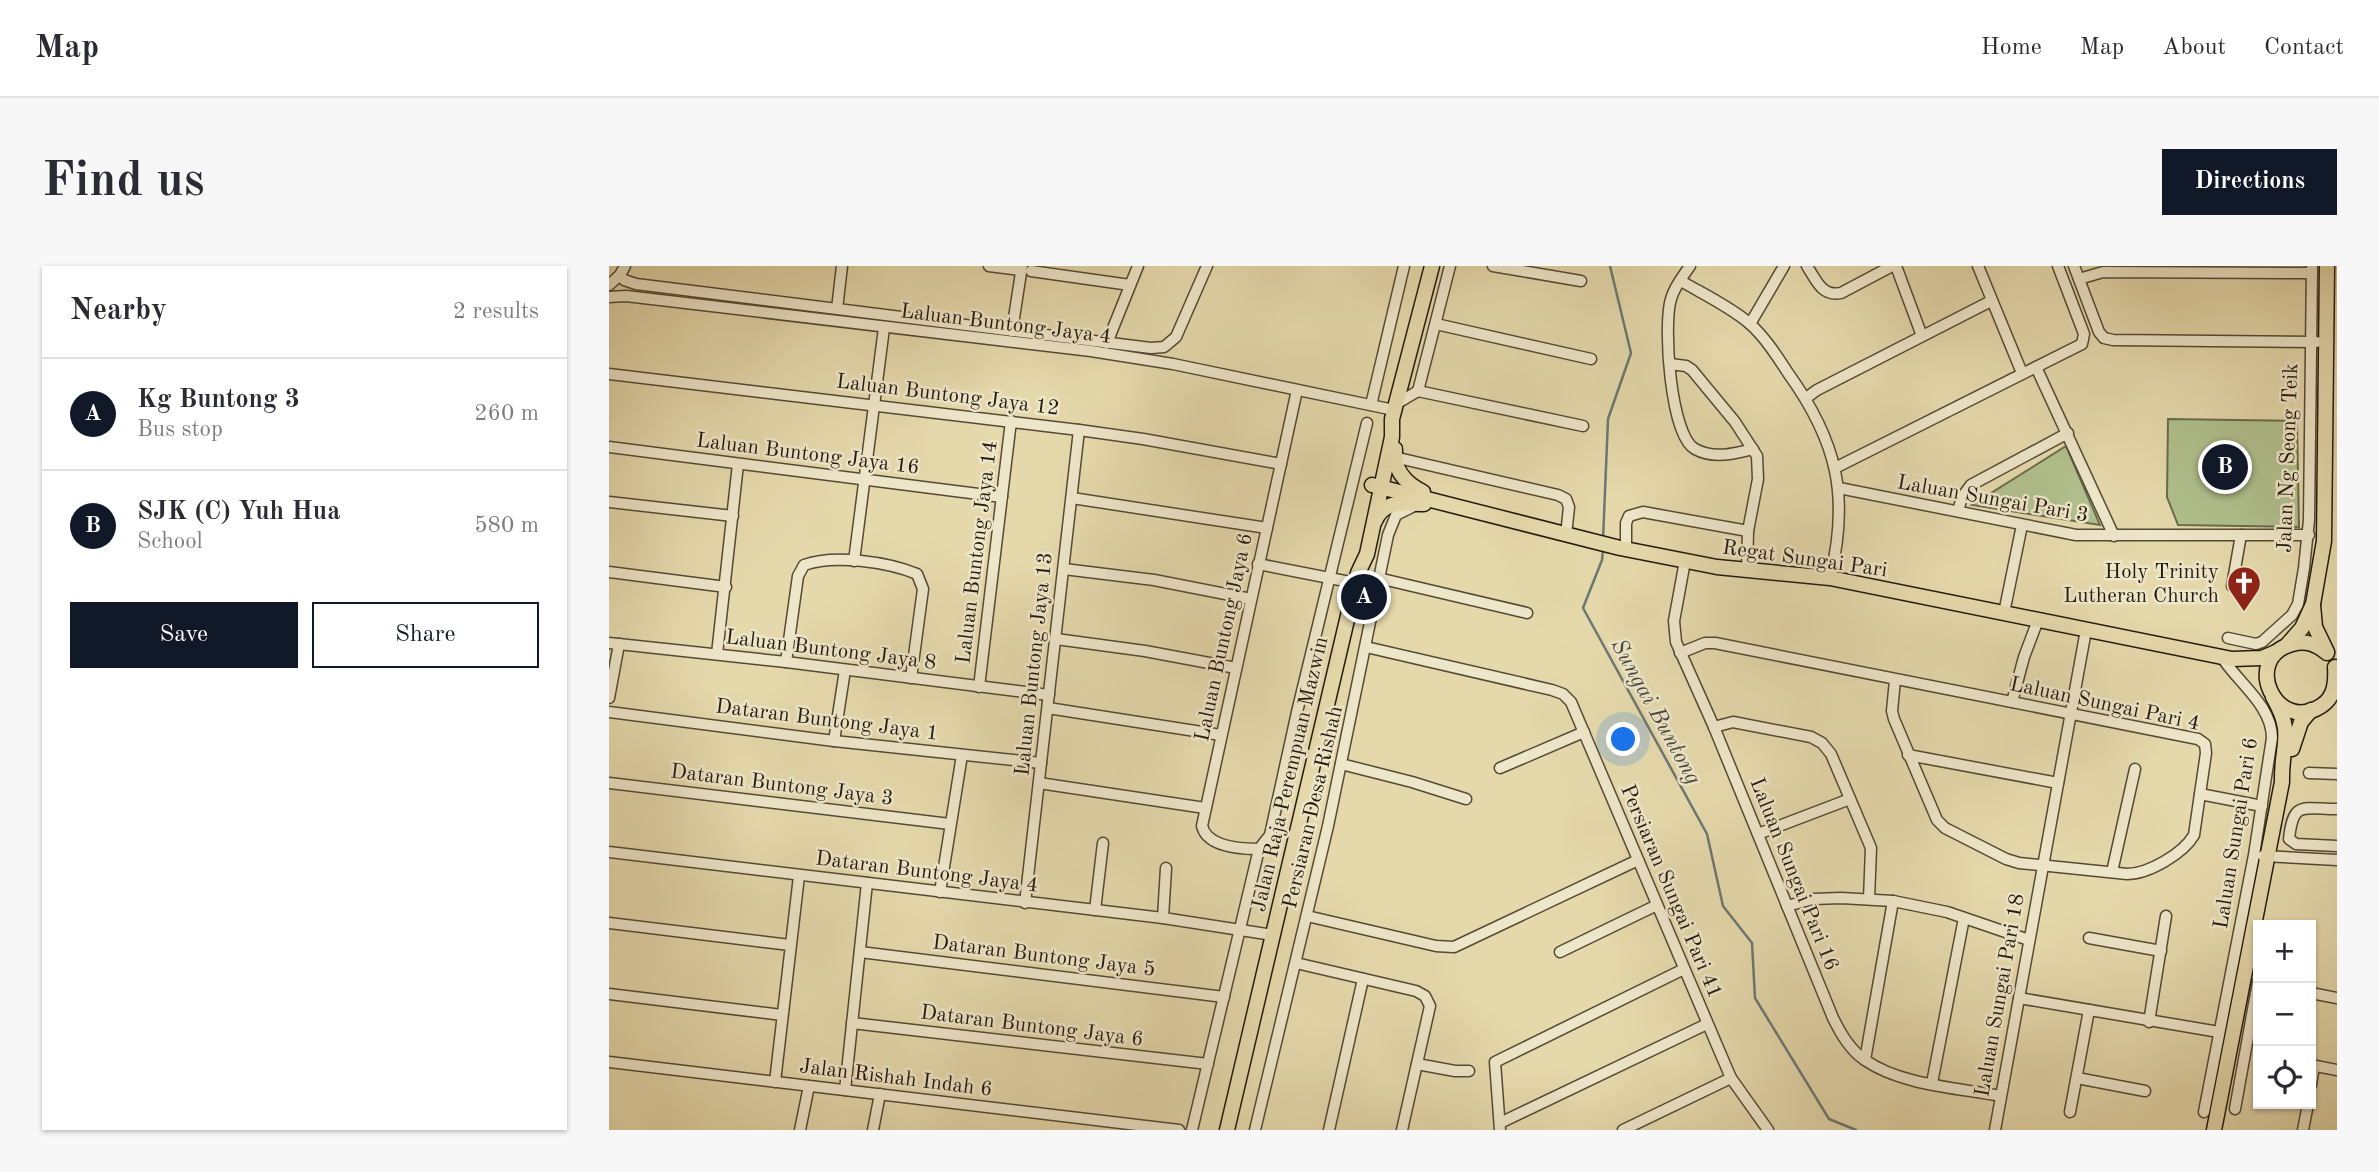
<!DOCTYPE html>
<html lang="en">
<head>
<meta charset="utf-8">
<style>
  :root { --surface:#fff; --page:#f7f7f7; --text:#2b2b33; --muted:#7c7c81; --line:#e1e1e2; --accent:#111827 }
  body { margin:0; font-family:"Old Standard TT",serif; background:var(--page); color:var(--text) }
  .controls { position:absolute; right:21px; bottom:21px; display:grid; overflow:hidden; border-radius:0px; box-shadow:0 2px 5px #0004 }
  .controls button { width:63px; height:63px; display:grid; place-items:center; padding:0; border:0; border-bottom:2px solid var(--line); background:var(--surface); color:var(--text); font:35px sans-serif }
  .you { position:absolute; left:1015px; top:474px; width:24px; height:24px; margin:-18px; border:5px solid #fff; border-radius:50%; background:#1a73e8; box-shadow:0 0 0 10px #1a73e833 }
  .badge { display:grid; place-items:center; width:46px; height:46px; border-radius:50%; background:var(--accent); color:#fff; font-size:23px; font-weight:700 }
  .pin { position:absolute; translate:-50% -50%; border:4px solid #fff; box-shadow:0 2px 7px #0006 }
  .list { margin:0; padding:0; list-style:none }
  h2 { display:flex; justify-content:space-between; align-items:center; height:91px; margin:0; padding:0 28px; font-size:30px }
  h2 small { font-size:23px; font-weight:400; color:var(--muted) }
  .list li { display:grid; grid-template-columns:46px 1fr auto; gap:21px; align-items:center; box-sizing:border-box; height:112px; padding:0 28px; border-top:2px solid var(--line) }
  .list b { display:block; font-size:26px; white-space:nowrap }
  .list p { margin:0; font-size:23px; white-space:nowrap; color:var(--muted) }
  .list em { font-size:23px; font-style:normal; color:var(--muted) }
  .actions { display:flex; gap:14px; padding:21px 28px }
  .actions a { flex:1; padding:16px 0; border:2px solid var(--accent); border-radius:0px; text-align:center; font-size:24px; color:var(--accent) }
  .actions .main { background:var(--accent); color:#fff }
  .icon { flex:none; width:38px; height:38px; fill:none; stroke:currentColor; stroke-width:2; stroke-linecap:round; stroke-linejoin:round }
  .map { position:relative; flex:none; width:1728px; height:864px; overflow:hidden; border-radius:0px }
  header { display:flex; align-items:center; gap:42px; box-sizing:border-box; height:98px; padding:0 35px; background:var(--surface); border-bottom:2px solid var(--line) }
  header strong { font-size:33px }
  nav { display:flex; gap:38px; margin-inline-start:auto; font-size:24px }
  .intro { display:flex; align-items:center; justify-content:space-between; box-sizing:border-box; height:168px; padding:0 42px }
  h1 { margin:0; font-size:49px }
  .button { padding:18px 32px; border-radius:0px; background:var(--accent); color:#fff; font-size:24px; font-weight:700 }
  main { display:flex; gap:42px; padding:0 42px }
  aside { flex:1; background:var(--surface); border-radius:0px; box-shadow:0 2px 5px #0004 }
  .map>svg:first-child { display:block }
  .green { fill:#b0c08d; stroke:#6a6d4d; stroke-width:2 }
  .lines { fill:none; stroke-linecap:round; stroke-linejoin:round }
  .stream { stroke:#6b7872; stroke-width:2.5 }
  .minor-casing { stroke:#544a35; stroke-width:13 }
  .major-casing { stroke:#241a0d; stroke-width:17 }
  .minor { stroke:#eee6c9; stroke-width:10 }
  .major { stroke:#e5d9ac; stroke-width:14 }
  .labels { text-anchor:middle; stroke-width:5; stroke-linejoin:round; paint-order:stroke }
  .street-label { font-size:21px; fill:#241a0d; stroke:#eee6c9 }
  .poi-label { font-size:21px; fill:#241a0d; stroke:#eee6c9; text-anchor:end }
  .water-label { font-size:23px; font-style:italic; fill:#48493f; stroke:#eee6c9 }
</style>
</head>
<body>
<header>
<strong>Map</strong>
<nav><a>Home</a><a>Map</a><a>About</a><a>Contact</a></nav>
</header>
<div class="intro"><h1>Find us</h1><a class="button">Directions</a></div>
<main>
<aside>
<h2>Nearby<small>2 results</small></h2>
<ul class="list">
<li><span class="badge">A</span><div><b>Kg Buntong 3</b><p>Bus stop</p></div><em>260 m</em></li>
<li><span class="badge">B</span><div><b>SJK (C) Yuh Hua</b><p>School</p></div><em>580 m</em></li>
</ul>
<div class="actions"><a class="main">Save</a><a>Share</a></div>
</aside>
<div class="map">
<svg width="1728" height="864" viewBox="0 0 1728 864">
  <rect width="100%" height="100%" fill="#e5d9ac"/>
  <filter id="stains"><feTurbulence type="fractalNoise" baseFrequency=".00286" numOctaves="4"/><feColorMatrix values="0 0 0 0 .2 0 0 0 0 .09 0 0 0 0 .02 0 0 0 .5 -.17"/></filter>
  <radialGradient id="worn" r=".72"><stop offset=".6" stop-color="#630" stop-opacity="0"/><stop offset="1" stop-color="#630" stop-opacity=".3"/></radialGradient>
  <!-- green -->
  <g class="green">
    <polygon points="1559,153 1688,155 1690,261 1569,259 1558,231"/>
    <polygon points="1457,180 1491,259 1363,239"/>
  </g>
  <g class="lines">
    <!-- stream -->
    <g class="stream">
      <polyline points="994,274 999,153 1022,87 1001,0"/>
      <polyline points="994,284 993,294 974,342 1098,568 1114,640 1143,677 1146,732 1220,853 1247,864"/>
    </g>
    <!-- minor casing -->
    <g class="minor-casing">
      <g id="minor">
        <polyline points="380,0 412,4"/>
        <polyline points="884,0 972,15"/>
        <path d="M1081 0C1074 10 1065 21 1062 33 1054 58 1061 169 1086 183 1104 193 1125 188 1144 183"/>
        <path d="M1198 0C1207 14 1213 31 1232 27L1283 0"/>
        <polyline points="1287,0 1313,70"/>
        <polyline points="1369,0 1413,107"/>
        <polyline points="1465,0 1490,66 1495,72 1504,74 1708,76"/>
        <polyline points="422,5 521,19"/>
        <polyline points="11,9 15,14 27,18 542,82 555,81 567,71 598,0"/>
        <polyline points="1470,13 1494,6 1703,7"/>
        <path d="M1072 15C1094 28 1120 40 1140 57 1155 70 1168 90 1179 107 1228 175 1241 230 1221 312"/>
        <polyline points="0,19 11,9 16,0"/>
        <polyline points="0,31 17,30 482,85 564,98 785,144"/>
        <polyline points="228,43 233,0"/>
        <polyline points="827,58 982,93"/>
        <polyline points="1141,58 1175,0"/>
        <polyline points="403,65 413,0"/>
        <polyline points="498,77 529,0"/>
        <polyline points="1061,98 1077,100 1083,104 1126,156 1148,190 1149,213 1139,265 1138,305"/>
        <polyline points="1427,101 1505,270"/>
        <polyline points="0,108 470,164 534,173 672,198"/>
        <polyline points="809,125 974,160"/>
        <polyline points="1197,132 1208,124 1382,35"/>
        <polyline points="787,138 809,125 841,0"/>
        <polyline points="762,139 795,0"/>
        <polyline points="0,181 393,231"/>
        <polyline points="785,191 949,229 957,233 960,241 957,269"/>
        <polyline points="1226,202 1473,78 1475,68 1449,0"/>
        <polyline points="1230,222 1467,269 1700,269"/>
        <polyline points="463,232 658,262"/>
        <polyline points="0,236 124,250"/>
        <polyline points="1349,245 1353,231 1362,219 1459,167"/>
        <polyline points="1017,283 1017,257 1020,250 1034,246 1139,265"/>
        <polyline points="245,295 275,62"/>
        <path d="M1076 295 1065 355 1067 376 1105 461 1224 752C1232 768 1241 784 1256 794 1291 819 1350 822 1391 830"/>
        <polyline points="649,298 746,317"/>
        <polyline points="455,303 545,314 642,333"/>
        <polyline points="0,306 117,321"/>
        <polyline points="769,312 918,347"/>
        <polyline points="1623,320 1632,269"/>
        <polyline points="1395,347 1413,259"/>
        <polyline points="1619,372 1647,378 1653,376 1683,349 1689,338 1695,302 1700,254 1703,0"/>
        <polyline points="447,373 536,385 627,402"/>
        <polyline points="0,377 177,396 440,429"/>
        <polyline points="757,381 943,424 954,428 962,436 1110,784 1122,812 1159,864"/>
        <path d="M1071 387 1096 377H1106L1589 473 1596 478 1597 487 1585 569C1574 588 1539 608 1518 608L1410 597 1397 593 1336 562 1328 554 1285 453 1283 445 1286 414"/>
        <polyline points="108,388 129,198"/>
        <path d="M177 396 189 310 195 299C225 288 279 296 308 308L314 323 302 412"/>
        <polyline points="370,421 402,155"/>
        <polyline points="0,432 10,378"/>
        <polyline points="1403,436 1415,391 1429,354"/>
        <polyline points="439,442 612,469"/>
        <polyline points="0,446 225,475 432,497"/>
        <polyline points="1105,461 1124,456 1202,471 1213,477 1222,488 1262,582 1260,633"/>
        <polyline points="225,475 236,404"/>
        <polyline points="1299,489 1449,517"/>
        <polyline points="732,498 803,516 857,533"/>
        <polyline points="891,502 975,466"/>
        <polyline points="1700,507 1728,508"/>
        <polyline points="0,517 341,558"/>
        <polyline points="430,517 596,542"/>
        <polyline points="1591,528 1653,540"/>
        <path d="M1728 543C1694 543 1684 534 1680 573L1687 578 1728 580"/>
        <polyline points="1149,568 1241,533"/>
        <path d="M650 583C631 583 598 581 593 560L688 124"/>
        <polyline points="0,586 554,652 664,669"/>
        <polyline points="1654,590 1728,594"/>
        <polyline points="1503,606 1526,503"/>
        <polyline points="331,626 353,489"/>
        <polyline points="416,637 470,164"/>
        <polyline points="1178,640 1204,633 1232,632 1284,635 1338,646 1420,674"/>
        <polyline points="486,644 494,577"/>
        <polyline points="698,650 827,680 845,681 1029,594"/>
        <polyline points="554,652 557,602"/>
        <polyline points="0,657 181,679"/>
        <polyline points="1480,672 1552,685"/>
        <polyline points="251,686 615,731"/>
        <polyline points="951,686 1048,639"/>
        <polyline points="687,697 807,725 816,730 821,740 793,864"/>
        <polyline points="1702,727 1728,732"/>
        <polyline points="0,728 173,749"/>
        <polyline points="1410,732 1610,766"/>
        <polyline points="1540,756 1557,650"/>
        <polyline points="243,757 599,798"/>
        <polyline points="1256,794 1284,635"/>
        <polyline points="0,796 570,864"/>
        <polyline points="808,798 846,805 860,805"/>
        <polyline points="1702,799 1728,804"/>
        <polyline points="1468,812 1536,825"/>
        <polyline points="166,816 190,610"/>
        <polyline points="1323,817 1355,652"/>
        <polyline points="1702,819 1705,800"/>
        <polyline points="236,824 258,617"/>
        <polyline points="1626,843 1649,716"/>
        <polyline points="1461,846 1480,744"/>
        <path d="M1595 846 1645 589 1663 472C1663 439 1628 416 1612 390"/>
        <polyline points="891,857 1098,758"/>
        <polyline points="191,864 200,820"/>
        <polyline points="264,864 271,828"/>
        <polyline points="583,864 650,583 661,569 688,446 758,157"/>
        <polyline points="646,864 719,560 779,269 787,249 805,240"/>
        <polyline points="720,864 754,713"/>
        <polyline points="891,864 886,796 1075,703"/>
        <polyline points="1014,864 1122,812"/>
        <polyline points="1386,864 1477,364"/>
        <polyline points="1694,864 1699,838"/>
      </g>
    </g>
    <!-- major casing -->
    <g class="major-casing">
      <g id="major">
        <path d="M786 183C784 204 796 217 814 226"/>
        <polyline points="763,219 1011,282 1108,301 1221,312 1623,393 1653,392 1667,386"/>
        <path d="M766 255C775 233 795 238 815 238"/>
        <polyline points="1704,339 1706,361 1718,386"/>
        <polyline points="1678,379 1693,362 1704,338 1715,275 1718,0"/>
        <path d="M1718 387C1707 378 1697 374 1683 378 1632 392 1667 469 1712 440 1726 431 1727 416 1726 401"/>
        <polyline points="1683,483 1692,456 1702,444"/>
        <polyline points="618,864 749,307 758,288 783,171 783,153 823,0"/>
        <path d="M1605 864 1673 516C1672 477 1686 469 1664 431"/>
      </g>
    </g>
    <!-- minor -->
    <use href="#minor" class="minor"/>
    <!-- major -->
    <use href="#major" class="major"/>
  </g>
  <!-- icons -->
  <defs>
    <g id="church-pin" transform="scale(1.75)"><path d="M0 17L-7.5 6A9.5 9.5 0 1 1 7.5 6Z" fill="#8f2418" stroke="#eee6c9"/><path d="M-1.2-6h2.4v3.5h3.3v2.4h-3.3V6h-2.4V-.1h-3.3v-2.4h3.3Z" fill="#fff"/></g>
  </defs>
  <g fill-rule="evenodd">
    <use href="#church-pin" x="1635" y="317"/>
  </g>
  <g class="labels">
    <!-- street labels -->
    <g class="street-label">
      <text transform="translate(397 57) rotate(7)" y="7">Laluan Buntong Jaya 4</text>
      <text transform="translate(339 128) rotate(7)" y="7">Laluan Buntong Jaya 12</text>
      <text transform="translate(199 187) rotate(7)" y="7">Laluan Buntong Jaya 16</text>
      <text transform="translate(1678 192) rotate(-88)" y="7">Jalan Ng Seong Teik</text>
      <text transform="translate(1384 232) rotate(10)" y="7">Laluan Sungai Pari 3</text>
      <text transform="translate(367 286) rotate(-83)" y="7">Laluan Buntong Jaya 14</text>
      <text transform="translate(1196 292) rotate(8)" y="7">Regat Sungai Pari</text>
      <text transform="translate(614 371) rotate(-78)" y="7">Laluan Buntong Jaya 6</text>
      <text transform="translate(222 383) rotate(7)" y="7">Laluan Buntong Jaya 8</text>
      <text transform="translate(424 398) rotate(-84)" y="7">Laluan Buntong Jaya 13</text>
      <text transform="translate(1496 437) rotate(12)" y="7">Laluan Sungai Pari 4</text>
      <text transform="translate(218 453) rotate(7)" y="7">Dataran Buntong Jaya 1</text>
      <text transform="translate(680 508) rotate(-77)" y="7">Jalan Raja Perempuan Mazwin</text>
      <text transform="translate(173 518) rotate(7)" y="7">Dataran Buntong Jaya 3</text>
      <text transform="translate(703 541) rotate(-77)" y="7">Persiaran Desa Rishah</text>
      <text transform="translate(1626 567) rotate(-81)" y="7">Laluan Sungai Pari 6</text>
      <text transform="translate(318 605) rotate(7)" y="7">Dataran Buntong Jaya 4</text>
      <text transform="translate(1186 608) rotate(68)" y="7">Laluan Sungai Pari 16</text>
      <text transform="translate(1063 625) rotate(67)" y="7">Persiaran Sungai Pari 41</text>
      <text transform="translate(435 689) rotate(7)" y="7">Dataran Buntong Jaya 5</text>
      <text transform="translate(1390 729) rotate(-80)" y="7">Laluan Sungai Pari 18</text>
      <text transform="translate(423 759) rotate(7)" y="7">Dataran Buntong Jaya 6</text>
      <text transform="translate(287 811) rotate(7)" y="7">Jalan Rishah Indah 6</text>
    </g>
    <!-- poi labels -->
    <g class="poi-label">
      <text x="1610" y="312">Holy Trinity<tspan x="1610" dy="24">Lutheran Church</tspan></text>
    </g>
    <!-- water labels -->
    <g class="water-label">
      <text transform="translate(1048 445) rotate(61)" y="8">Sungai Buntong</text>
    </g>
  </g>
  <rect width="100%" height="100%" filter="url(#stains)"/>
  <rect width="100%" height="100%" fill="url(#worn)"/>
</svg>
<div class="controls">
<button>+</button>
<button>−</button>
<button><svg class="icon" aria-label="locate" viewBox="0 0 24 24"><circle cx="12" cy="12" r="6"/><path d="M12 2v4M12 18v4M2 12h4M18 12h4"/></svg></button>
</div>
<div class="you"></div>
<div class="pin badge" style="left:755px;top:331px">A</div>
<div class="pin badge" style="left:1616px;top:201px">B</div>
</div>
</main>
</body>
</html>
